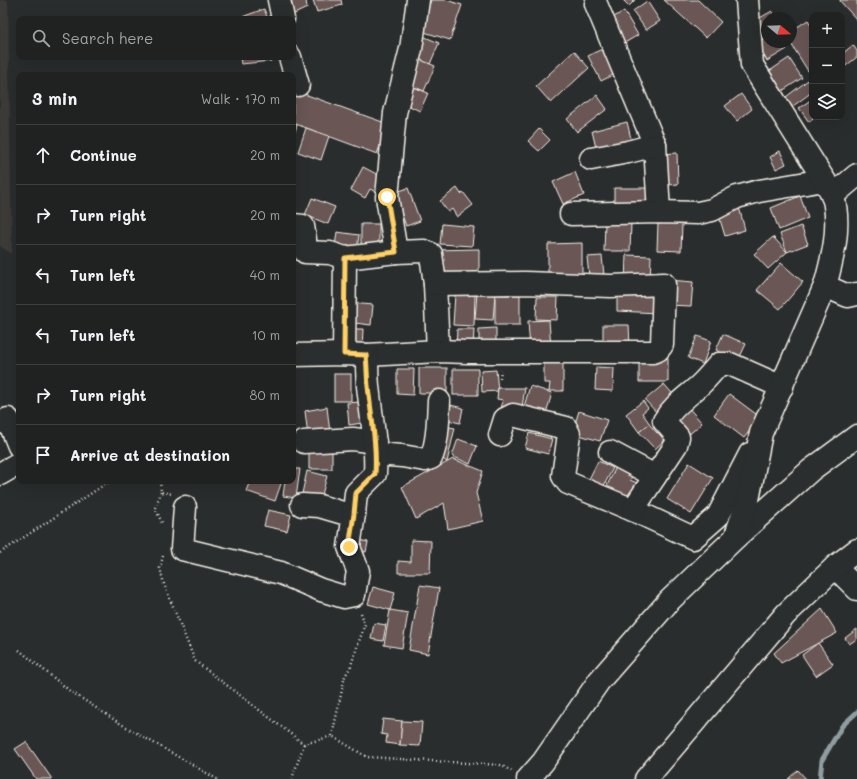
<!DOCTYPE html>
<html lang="en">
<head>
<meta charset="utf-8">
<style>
  :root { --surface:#202222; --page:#2d2f2f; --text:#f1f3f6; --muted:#a2a4a5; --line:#3d3f40 }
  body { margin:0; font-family:Mali,sans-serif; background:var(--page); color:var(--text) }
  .controls { position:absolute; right:12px; top:12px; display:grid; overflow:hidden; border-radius:8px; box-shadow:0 4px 16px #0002 }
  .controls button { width:36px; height:36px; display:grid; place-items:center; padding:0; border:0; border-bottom:1px solid var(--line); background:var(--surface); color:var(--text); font:20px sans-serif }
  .compass { position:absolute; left:761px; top:12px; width:36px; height:36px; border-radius:50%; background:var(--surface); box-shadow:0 4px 16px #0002; rotate:109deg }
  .stop { position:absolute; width:12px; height:12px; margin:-9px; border:3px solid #ffd166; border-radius:50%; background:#fff }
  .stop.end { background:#ffd166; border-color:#fff; box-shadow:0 1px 4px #0008 }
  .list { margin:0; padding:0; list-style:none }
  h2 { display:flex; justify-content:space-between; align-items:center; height:52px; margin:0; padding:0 16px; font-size:17px }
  h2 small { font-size:13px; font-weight:400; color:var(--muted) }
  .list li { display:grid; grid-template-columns:26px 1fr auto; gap:12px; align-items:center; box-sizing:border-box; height:60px; padding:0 16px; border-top:1px solid var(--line) }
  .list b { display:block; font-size:15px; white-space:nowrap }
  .list em { font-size:13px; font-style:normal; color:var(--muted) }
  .icon { flex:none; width:22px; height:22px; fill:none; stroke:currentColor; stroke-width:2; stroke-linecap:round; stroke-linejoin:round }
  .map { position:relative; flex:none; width:857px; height:779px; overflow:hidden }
  .search { position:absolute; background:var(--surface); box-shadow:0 4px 16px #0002; left:16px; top:16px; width:280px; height:44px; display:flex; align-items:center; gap:10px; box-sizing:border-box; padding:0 14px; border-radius:8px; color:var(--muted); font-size:15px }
  .panel { position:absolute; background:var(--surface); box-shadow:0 4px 16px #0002; left:16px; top:72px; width:280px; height:412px; border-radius:8px }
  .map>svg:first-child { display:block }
  .built { fill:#3d3a39 }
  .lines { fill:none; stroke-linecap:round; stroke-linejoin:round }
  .stream { stroke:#909da1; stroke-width:5 }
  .building { fill:#695754; stroke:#f4f1e8 }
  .minor-casing { stroke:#f4f1e8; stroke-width:25 }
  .path { stroke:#f4f1e8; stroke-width:2.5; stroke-dasharray:1 3; stroke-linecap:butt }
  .minor { stroke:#2a2d2e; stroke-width:22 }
  .route { stroke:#ffd166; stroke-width:5 }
</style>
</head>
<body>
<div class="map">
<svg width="857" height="779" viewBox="0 0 857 779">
  <rect width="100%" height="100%" fill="#2a2d2e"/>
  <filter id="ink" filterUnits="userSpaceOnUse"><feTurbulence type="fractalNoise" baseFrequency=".025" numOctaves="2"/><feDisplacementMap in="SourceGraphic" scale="8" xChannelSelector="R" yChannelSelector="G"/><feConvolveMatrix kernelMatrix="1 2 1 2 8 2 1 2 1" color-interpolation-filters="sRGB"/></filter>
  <g filter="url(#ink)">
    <!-- built -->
    <polygon class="built" points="0,0 8,0 12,254 0,246"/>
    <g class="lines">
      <!-- stream -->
      <polyline class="stream" points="820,779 822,760 842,726 857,712"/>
    </g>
    <!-- building -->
    <g class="building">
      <polygon points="286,0 306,0 307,8 288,17"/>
      <polygon points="313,0 341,0 342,5 317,12"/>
      <polygon points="431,0 446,0 462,5 450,40 421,31"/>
      <polygon points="623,0 635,0 629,6"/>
      <polygon points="664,0 698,0 721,22 706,38"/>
      <polygon points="840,0 857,0 857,20 840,1"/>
      <polygon points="647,1 660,21 646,30 633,11"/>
      <polygon points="264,9 268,19 242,19 242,17"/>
      <polygon points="624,11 638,35 623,44 609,20"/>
      <polygon points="772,11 775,18 767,18 767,37 761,40 751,23"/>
      <polygon points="808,20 812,27 812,69 808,71 790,42 791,42 791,31"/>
      <polygon points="425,37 439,43 430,64 416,58"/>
      <polygon points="767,37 767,42 783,42 787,49 767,61 757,43"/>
      <polygon points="853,45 857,51 857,57 842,69 842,54"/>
      <polygon points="606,47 619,72 601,81 588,56"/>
      <polygon points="574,51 589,68 551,103 536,86"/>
      <polygon points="240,57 270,57 271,61 241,64"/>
      <polygon points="416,58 435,66 424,91 405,83"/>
      <polygon points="789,58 802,78 782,91 768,72"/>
      <polygon points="812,77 812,92 789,109 782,100"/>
      <polygon points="411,86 428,93 420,111 403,103"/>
      <polygon points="293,90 388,124 377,154 293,123"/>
      <polygon points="741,94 752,109 737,121 725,106"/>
      <polygon points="597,95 607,109 577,132 567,119"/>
      <polygon points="812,99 812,117 816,117 809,122 799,108"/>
      <polygon points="627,122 632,143 597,152 592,131"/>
      <polygon points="293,123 297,125 293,138"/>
      <polygon points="306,128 329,136 321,160 298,152"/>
      <polygon points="539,129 550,140 539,151 528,141"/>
      <polygon points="780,151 786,164 776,169 770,157"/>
      <polygon points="677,153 678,184 661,186 659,154"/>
      <polygon points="363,167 386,179 379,194 370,189 365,198 351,190"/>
      <polygon points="575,172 584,195 563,204 553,182"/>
      <polygon points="408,188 420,221 406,226 394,193"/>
      <polygon points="457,188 461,194 463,192 473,205 457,217 452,209 448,212 440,201"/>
      <polygon points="614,188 650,188 649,208 614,208"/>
      <polygon points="800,196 808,218 779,230 771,208"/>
      <polygon points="312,198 335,207 328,224 305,215"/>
      <polygon points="739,207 745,230 725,236 718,213"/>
      <polygon points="605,222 631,223 630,251 604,251"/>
      <polygon points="658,223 682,224 681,251 657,250"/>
      <polygon points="361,224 379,224 379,246 361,247"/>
      <polygon points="442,224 474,227 472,246 440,244"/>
      <polygon points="801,226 808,244 787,252 780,234"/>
      <polygon points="337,232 359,235 357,250 335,246"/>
      <polygon points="773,237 787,252 768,269 754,254"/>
      <polygon points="582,243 582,275 548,276 548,244"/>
      <polygon points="479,249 479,277 434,277 434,250"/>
      <polygon points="626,255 651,256 650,282 625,282"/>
      <polygon points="602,256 604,275 589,276 587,257"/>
      <polygon points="781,263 803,282 780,309 757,290"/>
      <polygon points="669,280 693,282 691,306 667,305"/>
      <polygon points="617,288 659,289 659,313 617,311"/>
      <polygon points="477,293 495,295 493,320 475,319"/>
      <polygon points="455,294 475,295 474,326 453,325"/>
      <rect x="495" y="295" width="25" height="30"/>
      <polygon points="537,297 558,297 557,320 536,319"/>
      <polygon points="349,303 373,305 371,325 347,322"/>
      <polygon points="549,320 551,348 530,350 528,321"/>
      <polygon points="603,325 629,325 630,347 603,348"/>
      <polygon points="496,328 496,350 479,350 479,329"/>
      <polygon points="348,329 363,329 362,351 347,350"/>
      <polygon points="457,329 474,329 473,350 456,349"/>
      <polygon points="723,334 746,344 738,361 716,350"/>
      <polygon points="697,336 711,341 703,364 688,358"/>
      <polygon points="544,358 563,358 563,391 549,391 550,383 544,383"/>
      <polygon points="668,358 668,382 639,382 639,359"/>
      <polygon points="596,367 614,368 613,391 595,390"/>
      <rect x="419" y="368" width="28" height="25"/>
      <polygon points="397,369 414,369 413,395 397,394"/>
      <rect x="453" y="369" width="25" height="26"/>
      <polygon points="496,370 498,391 482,392 481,371"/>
      <rect x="334" y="374" width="17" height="27"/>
      <polygon points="664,384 677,399 659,415 645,400"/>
      <polygon points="530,386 552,393 545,417 523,410"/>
      <polygon points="498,388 525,388 521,413 501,409 503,400 497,399"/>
      <polygon points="729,394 760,417 744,438 714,415"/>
      <polygon points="643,401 648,408 642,413 650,424 639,432 626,414"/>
      <polygon points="360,402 362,423 349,425 347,403"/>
      <polygon points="446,404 463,408 460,423 443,419"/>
      <polygon points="686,405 702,423 684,439 670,420"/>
      <polygon points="327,407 330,433 308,436 305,411"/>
      <polygon points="579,411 607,420 600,441 572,433"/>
      <polygon points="649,424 657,433 664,428 670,435 655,449 639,432"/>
      <polygon points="443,426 455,428 447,462 437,455"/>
      <polygon points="529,433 552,439 548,454 525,448"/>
      <polygon points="458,439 477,446 470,464 452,456"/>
      <polygon points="332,446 332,469 309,469 309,447"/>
      <polygon points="453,459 483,471 476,493 483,521 448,529 444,503 416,519 402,487"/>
      <polygon points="598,461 613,468 600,493 586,485"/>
      <polygon points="689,463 713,478 691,514 667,499"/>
      <polygon points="616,467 633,475 630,480 637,483 627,505 603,494"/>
      <polygon points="293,469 300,469 296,498 283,496 285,481 293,481"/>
      <polygon points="307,471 327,476 320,502 301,498"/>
      <polygon points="250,481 282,481 275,501 246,491"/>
      <polygon points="268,510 291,515 287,531 264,526"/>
      <polygon points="355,539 368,542 366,552 353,550"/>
      <polygon points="411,540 431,541 430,573 398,573 398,561 411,562"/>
      <polygon points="857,562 857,581 848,568"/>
      <polygon points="420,585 439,588 428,654 409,650"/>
      <polygon points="373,587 395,593 390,610 368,604"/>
      <polygon points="822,609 837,633 781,663 774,653"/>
      <polygon points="390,610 408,613 402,648 384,645"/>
      <polygon points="374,623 386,625 383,641 371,639"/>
      <polygon points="857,629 857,639 849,644 845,638"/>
      <polygon points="818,643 833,664 816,676 802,655"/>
      <polygon points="383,719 402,721 400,745 386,743 387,735 381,734"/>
      <polygon points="402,721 422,722 420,746 400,745"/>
      <polygon points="26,742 52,779 36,779 15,749"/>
      <polygon points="798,770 806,779 788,779"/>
    </g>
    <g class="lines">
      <!-- minor casing -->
      <g class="minor-casing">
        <g id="minor">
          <polyline points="279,0 283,19"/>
          <polyline points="596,4 655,145 659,212"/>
          <polyline points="290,57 298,85"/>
          <polyline points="591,159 628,152 655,145"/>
          <polyline points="832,196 857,175"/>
          <polyline points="571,214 659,212 698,213 712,210 737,197 759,191 824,180"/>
          <polyline points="293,225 303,226 305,239 305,252 330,253 345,258 344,354"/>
          <polyline points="396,252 387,197 395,113 411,49 418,0"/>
          <polyline points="345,258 396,252 424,251 431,254 435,284 438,351"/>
          <polyline points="825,286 848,296 857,294"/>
          <polyline points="293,355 344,354 367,355 438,351 467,352 653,352 658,350 662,345 664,284 611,286 525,283 435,284"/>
          <polyline points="0,422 8,419 19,446"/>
          <polyline points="500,435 505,419 513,415 566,428 569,434 563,476 568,483 633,510 693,538 718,516 750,454"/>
          <polyline points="304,442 353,439 375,442"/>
          <polyline points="610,452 655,476"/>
          <path d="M376 454 402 456 425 460 431 458C438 442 438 419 439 401"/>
          <polyline points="0,474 19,463"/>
          <polyline points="302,505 319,506 343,513 354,514"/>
          <path d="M185 507 182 549 281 573 321 590 344 597 354 595 358 571 349 547 354 514 356 493 375 474C377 444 371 415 368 386 367 375 367 365 367 355"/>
          <path d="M633 510 636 505 676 445 678 437 664 421C673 405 690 395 702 383 708 377 714 370 719 364H730L782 387"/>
          <polyline points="736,537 811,470 857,436"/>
          <polyline points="835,567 857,589"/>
          <path d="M528 779 543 762 599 681 669 601 735 538 748 500 761 433 825 286C833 257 841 226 833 196 831 191 827 185 824 180L752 65 747 0"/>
          <polyline points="646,779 786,614 835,567 857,550"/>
        </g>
      </g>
      <!-- path -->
      <g class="path">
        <polyline points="500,378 501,370"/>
        <polyline points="160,481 161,492 172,494"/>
        <polyline points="161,492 155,508 163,525"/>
        <polyline points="0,553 110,481"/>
        <polyline points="163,556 160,568 164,584 195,661 304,744 332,736 367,757 500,765 512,771"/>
        <polyline points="19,650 70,691 121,724 217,779"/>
        <polyline points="332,736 345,676 350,668 365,624 361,613"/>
        <polyline points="292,779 304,744"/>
      </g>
      <!-- minor -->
      <use href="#minor" class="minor"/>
    </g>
  </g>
  <g class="lines" filter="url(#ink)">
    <!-- route -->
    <path class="route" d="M349 547 354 514 356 493 375 474C377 444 371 415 368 386 367 375 367 365 366 355L344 354 345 258 396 252 387 197"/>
  </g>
</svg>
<div class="controls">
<button>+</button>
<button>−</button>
<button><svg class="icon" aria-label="layers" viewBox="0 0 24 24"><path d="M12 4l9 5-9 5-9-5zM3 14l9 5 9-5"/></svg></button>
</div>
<svg class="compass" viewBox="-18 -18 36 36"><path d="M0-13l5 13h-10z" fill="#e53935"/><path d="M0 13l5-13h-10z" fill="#a2a4a5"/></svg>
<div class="stop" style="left:387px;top:197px"></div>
<div class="stop end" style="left:349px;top:547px"></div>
<div class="search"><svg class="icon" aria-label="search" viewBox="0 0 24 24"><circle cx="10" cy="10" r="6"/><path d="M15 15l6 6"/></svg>Search here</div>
<section class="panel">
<h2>3 min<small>Walk · 170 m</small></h2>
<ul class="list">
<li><svg class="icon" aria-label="ahead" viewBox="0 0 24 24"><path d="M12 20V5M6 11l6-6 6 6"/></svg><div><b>Continue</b></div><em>20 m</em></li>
<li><svg class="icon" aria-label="right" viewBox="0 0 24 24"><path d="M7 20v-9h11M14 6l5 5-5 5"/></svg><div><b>Turn right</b></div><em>20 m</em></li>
<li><svg class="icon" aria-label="left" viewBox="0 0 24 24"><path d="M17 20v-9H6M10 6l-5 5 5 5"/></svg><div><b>Turn left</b></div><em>40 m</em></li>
<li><svg class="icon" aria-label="left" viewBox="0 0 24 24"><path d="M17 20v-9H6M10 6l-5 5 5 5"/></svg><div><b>Turn left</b></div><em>10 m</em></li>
<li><svg class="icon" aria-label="right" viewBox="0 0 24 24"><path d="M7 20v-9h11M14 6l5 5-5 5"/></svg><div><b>Turn right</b></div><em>80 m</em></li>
<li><svg class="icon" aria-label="arrive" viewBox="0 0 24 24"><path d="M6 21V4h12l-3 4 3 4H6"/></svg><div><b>Arrive at destination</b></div></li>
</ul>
</section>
</div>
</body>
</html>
